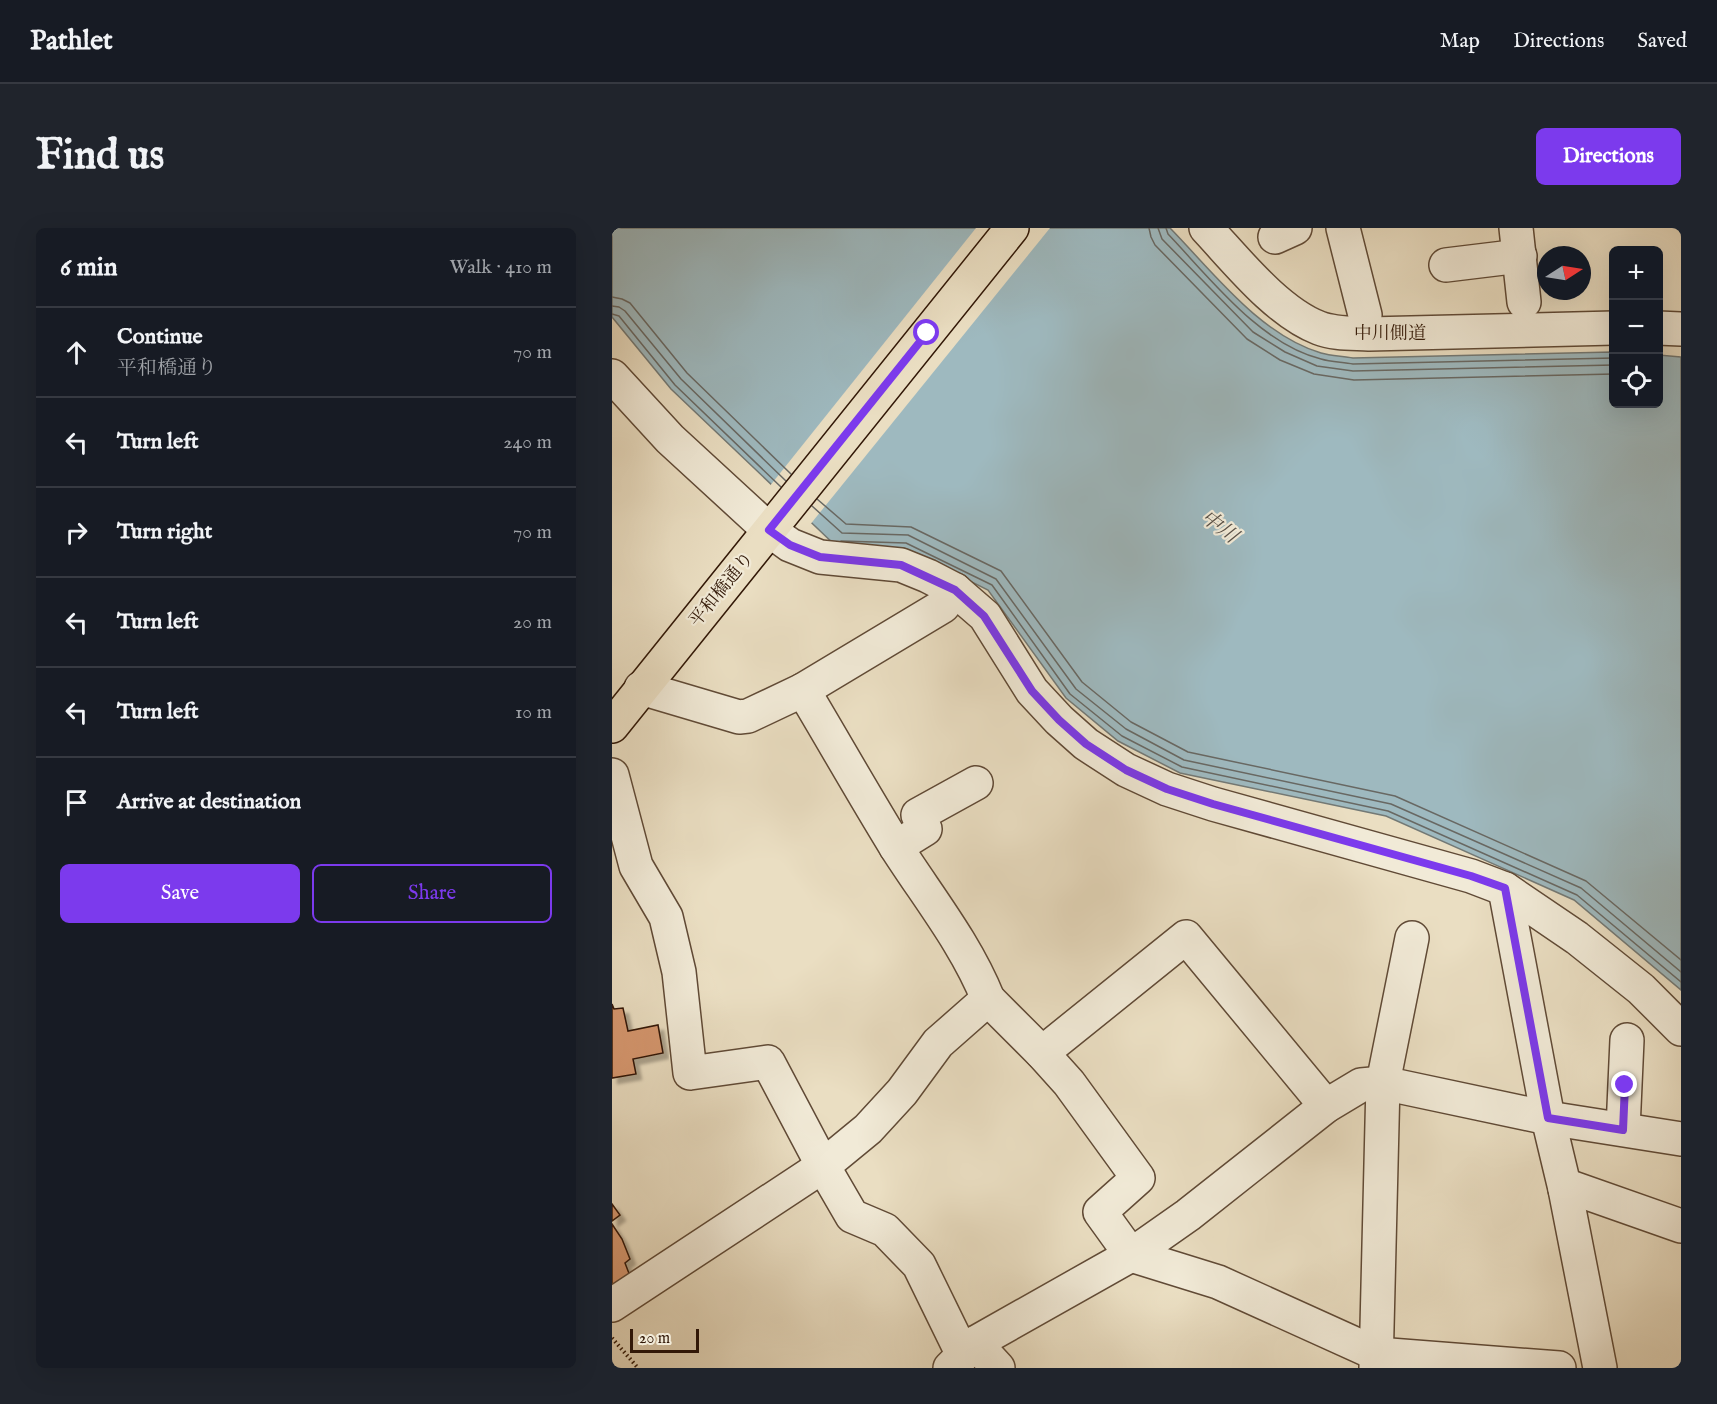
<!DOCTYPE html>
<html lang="en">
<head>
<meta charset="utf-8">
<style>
  :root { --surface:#171b24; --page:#20242c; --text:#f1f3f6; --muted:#9ea1a6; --line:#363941; --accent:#7c3aed }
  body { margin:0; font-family:"IM FELL English","Noto Serif JP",serif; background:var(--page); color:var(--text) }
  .controls { position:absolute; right:18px; top:18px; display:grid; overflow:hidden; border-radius:9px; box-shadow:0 6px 24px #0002 }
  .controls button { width:54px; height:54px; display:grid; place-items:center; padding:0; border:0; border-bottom:2px solid var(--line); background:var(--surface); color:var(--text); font:30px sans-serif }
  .compass { position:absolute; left:925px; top:18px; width:54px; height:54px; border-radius:50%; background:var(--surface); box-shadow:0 6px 24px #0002; rotate:78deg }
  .scale { position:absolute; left:18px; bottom:15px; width:69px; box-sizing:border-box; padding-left:6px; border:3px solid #321807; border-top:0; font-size:16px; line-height:21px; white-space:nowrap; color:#321807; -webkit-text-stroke:4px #f1ead7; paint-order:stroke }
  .stop { position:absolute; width:18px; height:18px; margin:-14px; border:4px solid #7c3aed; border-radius:50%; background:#fff }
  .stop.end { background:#7c3aed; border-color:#fff; box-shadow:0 2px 6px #0008 }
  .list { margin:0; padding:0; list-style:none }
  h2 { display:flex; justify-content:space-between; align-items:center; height:78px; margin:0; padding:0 24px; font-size:26px }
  h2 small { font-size:20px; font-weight:400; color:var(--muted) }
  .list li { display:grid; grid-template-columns:39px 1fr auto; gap:18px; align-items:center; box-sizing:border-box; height:90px; padding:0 24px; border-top:2px solid var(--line) }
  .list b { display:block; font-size:22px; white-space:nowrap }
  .list p { margin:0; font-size:20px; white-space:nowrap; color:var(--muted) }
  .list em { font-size:20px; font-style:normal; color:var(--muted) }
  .actions { display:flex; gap:12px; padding:18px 24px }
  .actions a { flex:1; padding:14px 0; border:2px solid var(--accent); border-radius:9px; text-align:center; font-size:21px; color:var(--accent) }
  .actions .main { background:var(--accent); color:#fff }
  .icon { flex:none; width:33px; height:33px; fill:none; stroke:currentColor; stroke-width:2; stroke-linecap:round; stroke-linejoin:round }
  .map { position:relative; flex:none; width:1069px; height:1140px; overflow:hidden; border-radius:9px }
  header { display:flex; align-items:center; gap:36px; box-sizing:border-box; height:84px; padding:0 30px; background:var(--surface); border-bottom:2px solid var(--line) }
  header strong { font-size:28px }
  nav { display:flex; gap:33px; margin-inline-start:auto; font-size:21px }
  .intro { display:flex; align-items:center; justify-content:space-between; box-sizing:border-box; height:144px; padding:0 36px }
  h1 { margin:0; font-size:42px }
  .button { padding:15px 27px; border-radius:9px; background:var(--accent); color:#fff; font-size:21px; font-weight:700 }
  main { display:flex; gap:36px; padding:0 36px }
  aside { flex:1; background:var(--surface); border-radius:9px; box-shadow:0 6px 24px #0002 }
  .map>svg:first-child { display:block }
  .water { fill:#9eb9bf; stroke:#737975; stroke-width:1.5 }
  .pier { fill:#eadec2 }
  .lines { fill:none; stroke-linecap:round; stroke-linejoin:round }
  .shore { stroke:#686863; stroke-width:1.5 }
  .building { fill:#d6986f; stroke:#321807; stroke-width:1.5; filter:url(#shadow) }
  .minor-casing { stroke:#604a36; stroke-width:36 }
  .major-casing { stroke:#321807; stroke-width:36 }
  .path { stroke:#321807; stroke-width:4; stroke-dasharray:1.5 3; stroke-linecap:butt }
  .minor { stroke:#f1ead7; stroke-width:33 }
  .major { stroke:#eadec2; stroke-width:33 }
  .route { stroke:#7c3aed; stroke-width:8 }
  .labels { text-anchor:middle; stroke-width:4.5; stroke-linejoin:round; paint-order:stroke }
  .street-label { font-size:18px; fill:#321807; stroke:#f1ead7 }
  .water-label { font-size:20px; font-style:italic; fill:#585047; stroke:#f1ead7 }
</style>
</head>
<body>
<header>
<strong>Pathlet</strong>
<nav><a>Map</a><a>Directions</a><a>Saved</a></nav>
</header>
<div class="intro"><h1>Find us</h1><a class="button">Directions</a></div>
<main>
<aside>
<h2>6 min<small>Walk · 410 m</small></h2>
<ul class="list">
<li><svg class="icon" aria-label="ahead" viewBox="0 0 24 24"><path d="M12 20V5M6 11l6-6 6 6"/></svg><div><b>Continue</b><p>平和橋通り</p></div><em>70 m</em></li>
<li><svg class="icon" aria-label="left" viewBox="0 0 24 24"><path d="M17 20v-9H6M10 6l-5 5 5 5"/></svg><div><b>Turn left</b></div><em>240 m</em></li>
<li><svg class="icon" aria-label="right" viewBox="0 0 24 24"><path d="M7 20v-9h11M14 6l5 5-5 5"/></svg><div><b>Turn right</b></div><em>70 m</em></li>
<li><svg class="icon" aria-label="left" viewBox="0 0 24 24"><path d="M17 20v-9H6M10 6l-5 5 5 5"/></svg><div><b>Turn left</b></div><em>20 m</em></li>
<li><svg class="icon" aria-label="left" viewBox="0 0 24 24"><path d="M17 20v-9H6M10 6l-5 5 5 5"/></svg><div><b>Turn left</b></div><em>10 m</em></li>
<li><svg class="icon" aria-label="arrive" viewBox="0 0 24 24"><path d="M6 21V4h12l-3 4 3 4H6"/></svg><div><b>Arrive at destination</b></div></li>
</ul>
<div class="actions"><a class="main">Save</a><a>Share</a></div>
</aside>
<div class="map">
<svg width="1069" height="1140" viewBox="0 0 1069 1140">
  <defs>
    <filter id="shadow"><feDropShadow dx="5.5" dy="5.5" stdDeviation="1.5" flood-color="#0004"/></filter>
  </defs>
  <rect width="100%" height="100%" fill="#eadec2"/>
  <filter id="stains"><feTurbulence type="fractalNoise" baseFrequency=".00333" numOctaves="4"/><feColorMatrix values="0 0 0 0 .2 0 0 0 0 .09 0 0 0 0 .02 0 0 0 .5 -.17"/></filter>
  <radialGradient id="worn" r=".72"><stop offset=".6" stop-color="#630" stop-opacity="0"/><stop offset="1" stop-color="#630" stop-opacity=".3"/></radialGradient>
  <!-- water -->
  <path class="water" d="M0 0H558C601 44 648 107 709 125 719 128 731 128 741 130L1001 124 1002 176H1046L1047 127 1069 129V762L962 672 774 588 568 545 506 513 454 470 376 362 292 320 225 319 59 161 0 89Z"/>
  <!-- pier -->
  <polygon class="pier" points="364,0 438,0 197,298 157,259"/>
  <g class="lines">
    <!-- shore -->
    <g class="shore">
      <polyline points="537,0 539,9 543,17 635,111 668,132 702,146 742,152 1002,146"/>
      <polyline points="546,0 550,11 641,104 673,124 705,138 741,143 1002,137"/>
      <path d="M554 0 556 6C598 50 648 116 709 131 719 134 731 134 741 136L1002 130"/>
      <polyline points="0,69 10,71 18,75 75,145 179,246"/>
      <polyline points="0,78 7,79 13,83 69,151 174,253"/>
      <polyline points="0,86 7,88 63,157 169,259"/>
      <polyline points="205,271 234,296 299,299 389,343 470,454 519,494 576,524 783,568 974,653 1069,732"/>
      <polyline points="200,278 230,305 296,307 384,351 464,461 514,501 572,532 779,576 969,660 1069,744"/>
      <polyline points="229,313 294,315 380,357 458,466 510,508 570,539 776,583 965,667 1069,754"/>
    </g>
  </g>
  <!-- building -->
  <g class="building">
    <polygon points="0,776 2,781 11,780 16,803 46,797 51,825 21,831 24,846 0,850"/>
    <polygon points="0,976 8,987 0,993"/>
    <polygon points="0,996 10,1011 18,1031 13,1035 18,1048 0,1061"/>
  </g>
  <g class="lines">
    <!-- minor casing -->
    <g class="minor-casing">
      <g id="minor">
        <path d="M594 0C624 32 665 84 707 100 722 106 740 105 757 106L1002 100"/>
        <polyline points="731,0 753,87"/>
        <polyline points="904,0 912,74"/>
        <polyline points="663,9 683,0"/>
        <polyline points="834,37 908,28"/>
        <polyline points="1046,100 1069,101"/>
        <polyline points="0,148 58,211 157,302 178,317 208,329 289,337 316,348 343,362 373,388 420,463 447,492 474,516 514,542 555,561 601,576 859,648 893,661 965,710 1029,761 1069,801"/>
        <polyline points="191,462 331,378 343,362"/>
        <polyline points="0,547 24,638 54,689 67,744 78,845 156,834 211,938 240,988 273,1002 307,1037 351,1127"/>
        <polyline points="284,619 313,601 306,587 364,555"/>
        <polyline points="893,661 936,890 953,961 988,1140"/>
        <polyline points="376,771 430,825 457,855 526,950 488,984 519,1027 606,1054 765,1126 947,1140"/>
        <polyline points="430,825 574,709 714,878"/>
        <polyline points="1011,901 1015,812"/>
        <polyline points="953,961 961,960 1069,998"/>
        <path d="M0 1077 211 938 256 901 290 864 326 815 376 771C354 716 316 669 284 619 252 567 222 514 191 462L136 488 127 489 29 460"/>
        <polyline points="363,1115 386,1140"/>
        <polyline points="338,1140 363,1115 519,1027 576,987 714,878 749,857 771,855 936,890 1069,911"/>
        <polyline points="764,1140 771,855 800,710"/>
      </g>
    </g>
    <!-- major casing -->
    <g class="major-casing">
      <polyline id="major" points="0,498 400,0"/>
    </g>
    <!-- path -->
    <polyline class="path" points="0,1110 26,1140"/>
    <!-- minor -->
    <use href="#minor" class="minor"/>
    <!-- major -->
    <use href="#major" class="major"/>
  </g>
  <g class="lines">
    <!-- route -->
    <polyline class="route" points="315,105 157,302 178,317 208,329 289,337 343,362 372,388 420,463 447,492 474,516 514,542 555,561 601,576 859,648 893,660 936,890 1011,902 1013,857"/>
  </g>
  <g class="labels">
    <!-- street labels -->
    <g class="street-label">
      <text x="778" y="111">中川側道</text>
      <text transform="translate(109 361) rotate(-51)" y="6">平和橋通り</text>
    </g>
    <!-- water labels -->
    <g class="water-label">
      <text transform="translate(608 298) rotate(37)" y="7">中川</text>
    </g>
  </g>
  <rect width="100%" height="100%" filter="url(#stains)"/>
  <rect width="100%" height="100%" fill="url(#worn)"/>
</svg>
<div class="controls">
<button>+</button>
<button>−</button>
<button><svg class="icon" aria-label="locate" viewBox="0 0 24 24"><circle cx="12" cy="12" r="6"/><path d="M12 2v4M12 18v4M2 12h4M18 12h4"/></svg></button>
</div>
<svg class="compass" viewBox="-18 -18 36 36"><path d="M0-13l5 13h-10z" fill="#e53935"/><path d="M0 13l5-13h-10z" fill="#9ea1a6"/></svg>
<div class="scale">20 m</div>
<div class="stop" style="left:315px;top:105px"></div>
<div class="stop end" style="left:1013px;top:857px"></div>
</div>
</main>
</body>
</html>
